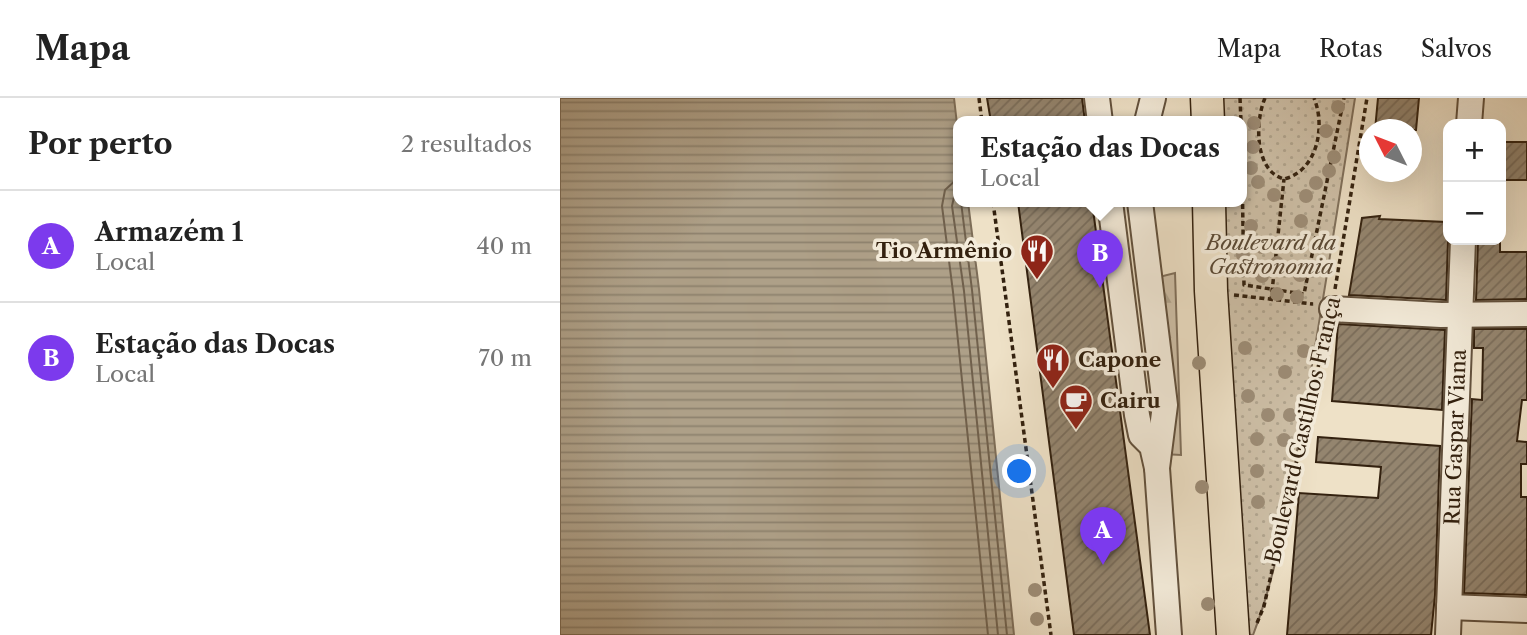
<!DOCTYPE html>
<html lang="pt">
<head>
<meta charset="utf-8">
<style>
  :root { --surface:#fff; --page:#f6f6f6; --text:#222; --muted:#767676; --line:#e0e0e0; --accent:#7c3aed }
  body { margin:0; font-family:"Libre Caslon Text",serif; background:var(--page); color:var(--text) }
  .controls { position:absolute; right:21px; top:21px; display:grid; overflow:hidden; border-radius:14px; box-shadow:0 7px 28px #0002 }
  .controls button { width:63px; height:63px; display:grid; place-items:center; padding:0; border:0; border-bottom:2px solid var(--line); background:var(--surface); color:var(--text); font:35px sans-serif }
  .compass { position:absolute; left:799px; top:21px; width:63px; height:63px; border-radius:50%; background:var(--surface); box-shadow:0 7px 28px #0002; rotate:312deg }
  .you { position:absolute; left:460px; top:374px; width:24px; height:24px; margin:-18px; border:5px solid #fff; border-radius:50%; background:#1a73e8; box-shadow:0 0 0 10px #1a73e833 }
  .badge { display:grid; place-items:center; width:46px; height:46px; border-radius:50%; background:var(--accent); color:#fff; font-size:23px; font-weight:700 }
  .pin { position:absolute; translate:-50% -58px; filter:drop-shadow(0 2px 4px #0008) }
  .pin::after { content:''; position:absolute; top:37px; width:24px; height:21px; background:inherit; clip-path:polygon(0 0,100% 0,50% 100%) }
  .popup { position:absolute; left:393px; top:18px; width:294px; height:91px; box-sizing:border-box; display:grid; place-content:center; border-radius:14px; background:var(--surface); filter:drop-shadow(0 2px 5px #0005); font-size:23px; white-space:nowrap; color:var(--muted) }
  .popup b { font-size:26px; color:var(--text) }
  .popup::after { content:''; position:absolute; left:50%; top:100%; margin-left:-14px; border:14px solid transparent; border-top-color:var(--surface) }
  .list { margin:0; padding:0; list-style:none }
  h2 { display:flex; justify-content:space-between; align-items:center; height:91px; margin:0; padding:0 28px; font-size:30px }
  h2 small { font-size:23px; font-weight:400; color:var(--muted) }
  .list li { display:grid; grid-template-columns:46px 1fr auto; gap:21px; align-items:center; box-sizing:border-box; height:112px; padding:0 28px; border-top:2px solid var(--line) }
  .list b { display:block; font-size:26px; white-space:nowrap }
  .list p { margin:0; font-size:23px; white-space:nowrap; color:var(--muted) }
  .list em { font-size:23px; font-style:normal; color:var(--muted) }
  .map { position:relative; flex:none; width:967px; height:537px; overflow:hidden }
  header { display:flex; align-items:center; gap:42px; box-sizing:border-box; height:98px; padding:0 35px; background:var(--surface); border-bottom:2px solid var(--line) }
  header strong { font-size:33px }
  nav { display:flex; gap:38px; margin-inline-start:auto; font-size:24px }
  main { display:flex }
  aside { flex:1; background:var(--surface) }
  .map>svg:first-child { display:block }
  .forest { fill:url(#forest-firs); stroke:#80705c; stroke-width:2 }
  .park { fill:url(#park-dots); stroke:#80705c; stroke-width:2 }
  .water { fill:url(#water-rules); stroke:#7d6d58; stroke-width:2 }
  .lines { fill:none; stroke-linecap:round; stroke-linejoin:round }
  .shore { stroke:#70604c; stroke-width:2 }
  .building { fill:url(#building-hatch); stroke:#33210f; stroke-width:2 }
  .minor-casing { stroke:#62513d; stroke-width:28 }
  .major-casing { stroke:#33210f; stroke-width:35 }
  .path { stroke:#33210f; stroke-width:3.5; stroke-dasharray:5 3.5; stroke-linecap:butt }
  .minor { stroke:#f4ecdb; stroke-width:24 }
  .major { stroke:#eee1c7; stroke-width:32 }
  .tree { fill:#9d8d77 }
  .labels { text-anchor:middle; stroke-width:7; stroke-linejoin:round; paint-order:stroke }
  .park-label { font-size:21px; font-style:italic; fill:#5a4935; stroke:#f4ecdb }
  .poi-label { font-size:21px; font-weight:bold; fill:#33210f; stroke:#f4ecdb; text-anchor:start }
  .street-label { font-size:21px; fill:#33210f; stroke:#f4ecdb }
</style>
</head>
<body>
<header>
<strong>Mapa</strong>
<nav><a>Mapa</a><a>Rotas</a><a>Salvos</a></nav>
</header>
<main>
<aside>
<h2>Por perto<small>2 resultados</small></h2>
<ul class="list">
<li><span class="badge">A</span><div><b>Armazém 1</b><p>Local</p></div><em>40 m</em></li>
<li><span class="badge">B</span><div><b>Estação das Docas</b><p>Local</p></div><em>70 m</em></li>
</ul>
</aside>
<div class="map">
<svg width="967" height="537" viewBox="0 0 967 537">
  <defs>
    <pattern id="forest-firs" width="22" height="20" patternUnits="userSpaceOnUse" patternTransform="scale(1.75)"><rect width="22" height="20" fill="#cec0a8"/><path d="M5 1l3.5 6h-7zM16 11l3.5 6h-7z" fill="#b1a58f"/></pattern>
    <pattern id="park-dots" width="8" height="8" patternUnits="userSpaceOnUse" patternTransform="scale(1.75)"><rect width="8" height="8" fill="#cec0a8"/><path d="M2 2h.1M6 6h.1" fill="none" stroke="#b1a58f" stroke-width="1.8" stroke-linecap="round"/></pattern>
    <pattern id="water-rules" width="6" height="5" patternUnits="userSpaceOnUse" patternTransform="scale(1.75)"><rect width="6" height="5" fill="#aea088"/><path d="M0 2.5h6" fill="none" stroke="#8e826e"/></pattern>
    <pattern id="building-hatch" width="6" height="6" patternUnits="userSpaceOnUse" patternTransform="scale(1.75)"><rect width="6" height="6" fill="#94856f"/><path d="M-1 1l2-2M0 6l6-6M5 7l2-2" fill="none" stroke="#796c5a"/></pattern>
  </defs>
  <rect width="100%" height="100%" fill="#eee1c7"/>
  <filter id="stains"><feTurbulence type="fractalNoise" baseFrequency=".00286" numOctaves="4"/><feColorMatrix values="0 0 0 0 .2 0 0 0 0 .09 0 0 0 0 .02 0 0 0 .5 -.17"/></filter>
  <radialGradient id="worn" r=".72"><stop offset=".6" stop-color="#630" stop-opacity="0"/><stop offset="1" stop-color="#630" stop-opacity=".3"/></radialGradient>
  <!-- forest -->
  <polygon class="forest" points="615,175 621,357 603,356 595,180"/>
  <!-- park -->
  <path class="park" d="M647 0H795C778 109 761 217 742 325 729 396 719 470 693 537H672L649 104H682V24H648Z"/>
  <!-- water -->
  <polygon class="water" points="0,0 394,0 398,35 398,104 408,104 419,191 454,537 0,537"/>
  <g class="lines">
    <!-- shore -->
    <g class="shore">
      <polyline points="398,80 385,92 382,108 393,194 428,537"/>
      <polyline points="398,93 394,99 392,108 404,193 438,537"/>
      <polyline points="401,104 412,192 447,537"/>
    </g>
  </g>
  <!-- building -->
  <g class="building">
    <polygon points="427,0 522,0 525,24 431,24"/>
    <polygon points="818,0 859,0 856,32 815,32"/>
    <rect x="941" y="44" width="26" height="38"/>
    <polygon points="458,104 532,104 590,537 514,537"/>
    <polygon points="820,118 819,121 886,124 888,143 886,202 789,197 802,120"/>
    <polygon points="918,143 940,143 940,154 967,154 967,201 916,202"/>
    <polygon points="778,226 885,232 882,312 772,303"/>
    <polygon points="914,231 967,231 967,302 962,302 957,343 967,344 967,366 961,366 961,399 967,399 967,497 904,495 912,301 922,302 923,250 914,250"/>
    <polygon points="758,339 880,348 875,497 871,537 727,537 739,395 818,400 821,369 756,364"/>
  </g>
  <g class="lines">
    <!-- minor casing -->
    <g class="minor-casing">
      <g id="minor">
        <polyline points="537,0 540,24"/>
        <polyline points="587,24 593,0"/>
        <polyline points="909,26 911,0"/>
        <polyline points="550,104 577,317 581,337 592,348 597,370"/>
        <polyline points="580,104 605,307 597,370 609,537"/>
        <polyline points="772,211 881,217 967,216"/>
        <polyline points="889,509 967,512"/>
        <path id="s1" d="M888 537 903 142"/>
      </g>
    </g>
    <!-- major casing -->
    <g class="major-casing">
      <g id="major">
        <polyline points="647,0 648,24"/>
        <polyline points="649,104 651,193 673,537"/>
      </g>
    </g>
    <!-- path -->
    <g class="path">
      <polyline points="419,0 422,24"/>
      <polyline points="680,0 681,24"/>
      <path d="M705 0C695 23 694 73 724 81 757 73 766 29 754 0"/>
      <polyline points="682,72 684,187 744,196 784,0"/>
      <polyline points="433,104 491,537"/>
      <polyline points="775,191 807,0"/>
      <polyline points="674,197 753,206"/>
      <polyline points="711,203 724,81"/>
      <polyline points="697,525 704,508 767,230"/>
    </g>
    <!-- minor -->
    <use href="#minor" class="minor"/>
    <!-- major -->
    <use href="#major" class="major"/>
  </g>
  <!-- trees -->
  <g class="tree">
    <circle cx="778" cy="9" r="7"/>
    <circle cx="694" cy="25" r="7"/>
    <circle cx="766" cy="33" r="7"/>
    <circle cx="693" cy="49" r="7"/>
    <circle cx="774" cy="59" r="7"/>
    <circle cx="691" cy="70" r="7"/>
    <circle cx="769" cy="73" r="7"/>
    <circle cx="698" cy="84" r="7"/>
    <circle cx="756" cy="85" r="7"/>
    <circle cx="714" cy="97" r="7"/>
    <circle cx="746" cy="98" r="7"/>
    <circle cx="741" cy="123" r="7"/>
    <circle cx="691" cy="128" r="7"/>
    <circle cx="702" cy="149" r="7"/>
    <circle cx="683" cy="157" r="7"/>
    <circle cx="717" cy="165" r="7"/>
    <circle cx="740" cy="177" r="7"/>
    <circle cx="702" cy="178" r="7"/>
    <circle cx="717" cy="196" r="7"/>
    <circle cx="737" cy="199" r="7"/>
    <circle cx="685" cy="250" r="7"/>
    <circle cx="744" cy="253" r="7"/>
    <circle cx="639" cy="265" r="7"/>
    <circle cx="725" cy="274" r="7"/>
    <circle cx="688" cy="298" r="7"/>
    <circle cx="708" cy="317" r="7"/>
    <circle cx="730" cy="317" r="7"/>
    <circle cx="697" cy="341" r="7"/>
    <circle cx="724" cy="342" r="7"/>
    <circle cx="697" cy="373" r="7"/>
    <circle cx="642" cy="389" r="7"/>
    <circle cx="698" cy="404" r="7"/>
    <circle cx="475" cy="492" r="7"/>
    <circle cx="648" cy="506" r="7"/>
    <circle cx="477" cy="521" r="7"/>
  </g>
  <!-- icons -->
  <defs>
    <g id="restaurant-pin" transform="scale(1.75)"><path d="M0 17L-7.5 6A9.5 9.5 0 1 1 7.5 6Z" fill="#8f2418" stroke="#f4ecdb"/><path d="M-5-6h1v4h1v-4h1v4h1v-4h1v5L-1.5 .5V6h-2V.5L-5-1ZM5-6V6H3V1.5H1.5Q1.5-4 5-6Z" fill="#fff"/></g>
    <g id="cafe-pin" transform="scale(1.75)"><path d="M0 17L-7.5 6A9.5 9.5 0 1 1 7.5 6Z" fill="#8f2418" stroke="#f4ecdb"/><path d="M-5.5-4.5H6V0H3Q3 3.5 0 3.5H-2.5Q-5.5 3.5-5.5 0ZM3-3.2v2h1.7v-2ZM-6 4.5H4V6H-6Z" fill="#fff"/></g>
  </defs>
  <g fill-rule="evenodd">
    <use href="#restaurant-pin" x="477" y="153"/>
    <use href="#restaurant-pin" x="493" y="262"/>
    <use href="#cafe-pin" x="516" y="303"/>
  </g>
  <g class="labels">
    <!-- park labels -->
    <g class="park-label">
      <text x="711" y="152">Boulevard da<tspan x="711" dy="24">Gastronomia</tspan></text>
    </g>
    <!-- poi labels -->
    <g class="poi-label">
      <text x="452" y="160" text-anchor="end">Tio Armênio</text>
      <text x="518" y="269">Capone</text>
      <text x="540" y="310">Cairu</text>
    </g>
    <!-- street labels -->
    <g class="street-label">
      <text transform="translate(743 332) rotate(-77)" y="7">Boulevard Castilhos França</text>
      <text dy="7" stroke="none"><textPath href="#s1" startOffset="198">Rua Gaspar Viana</textPath></text>
    </g>
  </g>
  <rect width="100%" height="100%" filter="url(#stains)"/>
  <rect width="100%" height="100%" fill="url(#worn)"/>
</svg>
<div class="controls">
<button>+</button>
<button>−</button>
</div>
<svg class="compass" viewBox="-18 -18 36 36"><path d="M0-13l5 13h-10z" fill="#e53935"/><path d="M0 13l5-13h-10z" fill="#767676"/></svg>
<div class="you"></div>
<div class="pin badge" style="left:543px;top:467px">A</div>
<div class="pin badge" style="left:540px;top:190px">B</div>
<div class="popup"><b>Estação das Docas</b>Local</div>
</div>
</main>
</body>
</html>
